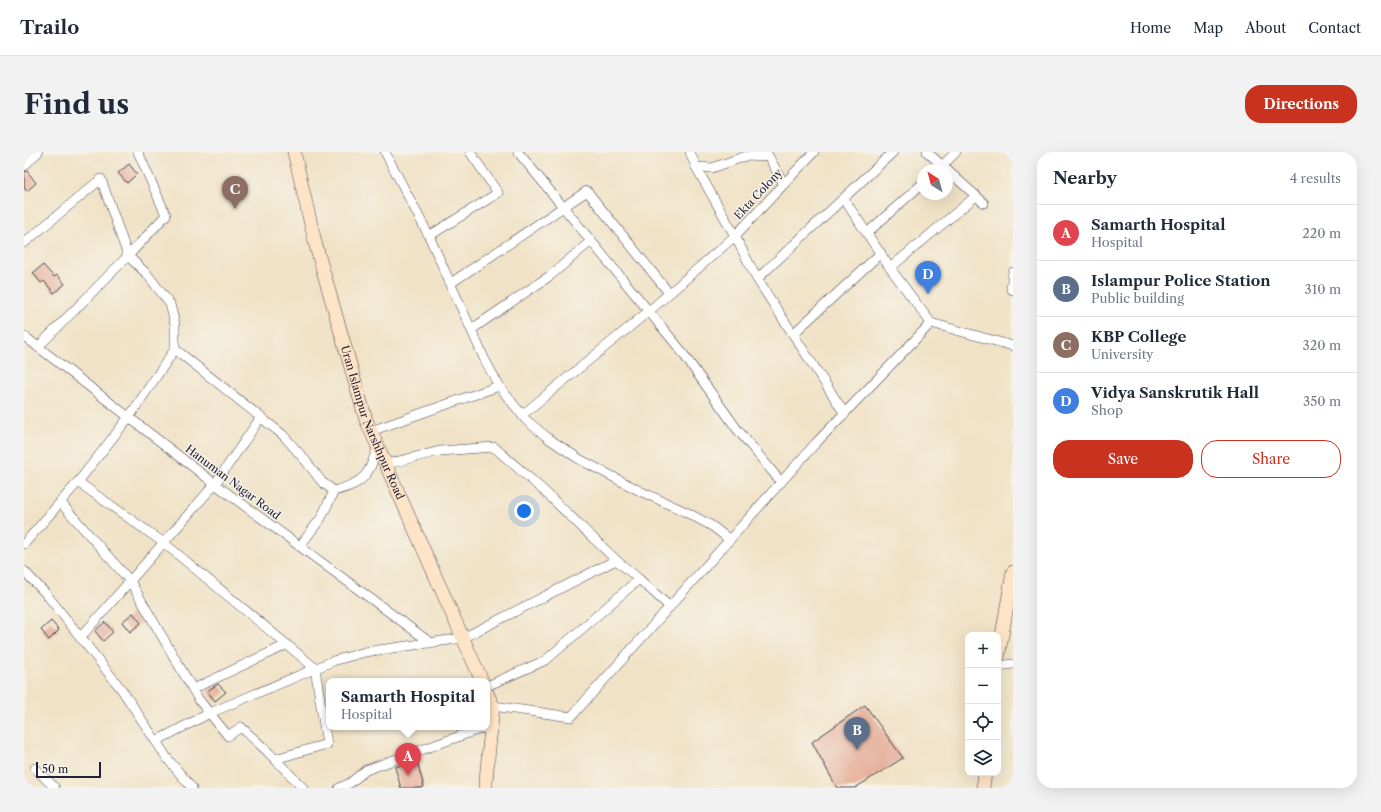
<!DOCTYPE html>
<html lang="en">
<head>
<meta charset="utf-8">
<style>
  :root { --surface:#fff; --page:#f2f2f3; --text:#1f2937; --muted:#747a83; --line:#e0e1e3; --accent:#c8321e }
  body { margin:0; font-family:"Libre Caslon Text",serif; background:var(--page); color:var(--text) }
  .controls { position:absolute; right:12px; bottom:12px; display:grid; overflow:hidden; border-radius:8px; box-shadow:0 4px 16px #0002 }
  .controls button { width:36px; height:36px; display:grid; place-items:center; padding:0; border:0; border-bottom:1px solid var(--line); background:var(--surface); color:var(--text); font:20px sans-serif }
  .compass { position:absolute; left:893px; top:12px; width:36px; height:36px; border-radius:50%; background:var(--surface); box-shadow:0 4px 16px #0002; rotate:324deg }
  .scale { position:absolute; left:12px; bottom:10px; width:65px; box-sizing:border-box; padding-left:4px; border:2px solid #22223b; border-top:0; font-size:11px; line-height:14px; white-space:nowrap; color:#22223b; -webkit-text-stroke:3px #f7f3e8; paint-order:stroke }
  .you { position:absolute; left:500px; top:359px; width:14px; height:14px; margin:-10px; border:3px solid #fff; border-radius:50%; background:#1a73e8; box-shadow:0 0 0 6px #1a73e833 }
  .badge { display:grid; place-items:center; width:26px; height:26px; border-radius:50%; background:var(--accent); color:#fff; font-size:13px; font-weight:700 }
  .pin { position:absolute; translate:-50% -33px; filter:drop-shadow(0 1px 2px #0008) }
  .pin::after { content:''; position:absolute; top:21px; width:14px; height:12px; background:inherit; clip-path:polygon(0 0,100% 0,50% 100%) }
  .popup { position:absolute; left:302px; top:526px; width:164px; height:52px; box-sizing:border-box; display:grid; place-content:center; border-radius:8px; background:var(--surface); filter:drop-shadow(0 1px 3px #0005); font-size:13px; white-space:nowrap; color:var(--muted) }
  .popup b { font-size:15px; color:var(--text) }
  .popup::after { content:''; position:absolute; left:50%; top:100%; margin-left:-8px; border:8px solid transparent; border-top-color:var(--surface) }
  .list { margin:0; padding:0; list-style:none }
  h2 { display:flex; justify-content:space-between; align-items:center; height:52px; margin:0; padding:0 16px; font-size:17px }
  h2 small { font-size:13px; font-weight:400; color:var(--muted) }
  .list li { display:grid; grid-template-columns:26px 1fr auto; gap:12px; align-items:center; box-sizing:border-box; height:56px; padding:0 16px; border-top:1px solid var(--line) }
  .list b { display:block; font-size:15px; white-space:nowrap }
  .list p { margin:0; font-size:13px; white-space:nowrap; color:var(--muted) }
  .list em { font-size:13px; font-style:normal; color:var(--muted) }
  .actions { display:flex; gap:8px; padding:12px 16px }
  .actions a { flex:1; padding:9px 0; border:1px solid var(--accent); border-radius:16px; text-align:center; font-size:14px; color:var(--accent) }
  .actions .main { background:var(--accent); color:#fff }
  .icon { flex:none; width:22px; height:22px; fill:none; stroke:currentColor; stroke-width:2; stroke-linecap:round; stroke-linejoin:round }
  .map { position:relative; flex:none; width:989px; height:636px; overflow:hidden; border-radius:16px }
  header { display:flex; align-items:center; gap:24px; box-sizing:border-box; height:56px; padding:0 20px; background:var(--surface); border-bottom:1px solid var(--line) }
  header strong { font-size:19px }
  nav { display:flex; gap:22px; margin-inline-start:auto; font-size:14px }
  .intro { display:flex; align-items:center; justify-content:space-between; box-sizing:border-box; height:96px; padding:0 24px }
  h1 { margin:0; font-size:28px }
  .button { padding:10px 18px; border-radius:16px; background:var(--accent); color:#fff; font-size:14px; font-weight:700 }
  main { display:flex; gap:24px; padding:0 24px }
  aside { flex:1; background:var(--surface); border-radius:16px; box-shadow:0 4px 16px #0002 }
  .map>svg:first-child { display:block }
  .building { fill:#e6b19c }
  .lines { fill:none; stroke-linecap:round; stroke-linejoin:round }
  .minor-casing { stroke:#413f50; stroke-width:10 }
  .secondary-casing { stroke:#413f50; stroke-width:14 }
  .minor { stroke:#fff; stroke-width:9 }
  .secondary { stroke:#fee4c6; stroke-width:13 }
  .labels { text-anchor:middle; stroke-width:3; stroke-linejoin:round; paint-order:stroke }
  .street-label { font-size:11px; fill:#22223b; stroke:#f7f3e8 }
</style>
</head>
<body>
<header>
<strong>Trailo</strong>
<nav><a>Home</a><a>Map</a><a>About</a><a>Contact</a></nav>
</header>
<div class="intro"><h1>Find us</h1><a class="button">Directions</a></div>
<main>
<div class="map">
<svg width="989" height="636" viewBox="0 0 989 636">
  <rect width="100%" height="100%" fill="#f7f3e8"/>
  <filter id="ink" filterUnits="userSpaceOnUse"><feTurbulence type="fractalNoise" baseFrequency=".025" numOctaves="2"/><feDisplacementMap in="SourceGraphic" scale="8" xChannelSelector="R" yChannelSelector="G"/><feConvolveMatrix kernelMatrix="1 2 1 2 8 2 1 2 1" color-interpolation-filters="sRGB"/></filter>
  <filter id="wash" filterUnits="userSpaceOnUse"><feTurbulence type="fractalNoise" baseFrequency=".012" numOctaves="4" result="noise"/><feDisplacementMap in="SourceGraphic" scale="16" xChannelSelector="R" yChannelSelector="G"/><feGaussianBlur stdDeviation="0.9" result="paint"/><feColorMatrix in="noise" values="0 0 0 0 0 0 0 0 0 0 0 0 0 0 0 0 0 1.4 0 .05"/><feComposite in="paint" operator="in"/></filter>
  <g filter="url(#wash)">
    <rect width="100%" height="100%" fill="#f0e2c6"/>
    <g id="blocks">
      <!-- building -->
      <g class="building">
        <polygon points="105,12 113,22 103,31 94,21"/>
        <polygon points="3,19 12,31 3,39 0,36 0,20"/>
        <polygon points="19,113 30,125 33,123 41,132 30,141 20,129 17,131 9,121"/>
        <polygon points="109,461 117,471 106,480 98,470"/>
        <polygon points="27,469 35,478 25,488 17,478"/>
        <polygon points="81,470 89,480 79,489 71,479"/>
        <polygon points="194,532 202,540 191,549 183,539"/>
        <polygon points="841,553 879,606 831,636 813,636 788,590"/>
        <polygon points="393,609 400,635 396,636 377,636 371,615"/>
      </g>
    </g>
  </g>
  <g filter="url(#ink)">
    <use href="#blocks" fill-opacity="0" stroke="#413f50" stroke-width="1"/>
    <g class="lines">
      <!-- minor casing -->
      <g class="minor-casing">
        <g id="minor">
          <polyline points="361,0 405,84 460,206 475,234"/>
          <polyline points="494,0 655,196 713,277 757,330"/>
          <polyline points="666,0 672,15 711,84 733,127 821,262"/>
          <polyline points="742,0 760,32"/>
          <polyline points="903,0 923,18"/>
          <polyline points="0,14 14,0"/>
          <polyline points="672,15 688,16 722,4 745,5"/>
          <polyline points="915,17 932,0"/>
          <polyline points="923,18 960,51"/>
          <polyline points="820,47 866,116 907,171"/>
          <polyline points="843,81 899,31"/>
          <polyline points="405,84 474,41 446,0"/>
          <polyline points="0,91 77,27 104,104 123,122 146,152 151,172 151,197 105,265 54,330 0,392"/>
          <polyline points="866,116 952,44"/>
          <polyline points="989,120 987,137 989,138"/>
          <polyline points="733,127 869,0"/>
          <polyline points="427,131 563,39 645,141"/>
          <polyline points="448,177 527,123 567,89"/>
          <polyline points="770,181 857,101"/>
          <polyline points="0,184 191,332 407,491"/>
          <polyline points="14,195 104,104 142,63 114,0"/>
          <polyline points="151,197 259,283 281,308 298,330 310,339"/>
          <polyline points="498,263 625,159 711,84 790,0"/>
          <polyline points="347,279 475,234 502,268 524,286 555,307 616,339 662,360 688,374 706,388"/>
          <polyline points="362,312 416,299 470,295 519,338 592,408 615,427 646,455"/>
          <polyline points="54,330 140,391 291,516 303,592 251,607"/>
          <polyline points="36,350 106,429 175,548 204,584 217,575 244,600 279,636"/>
          <path d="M276 394 297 366 310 339C342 330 344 324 354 294"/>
          <polyline points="0,419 23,443 98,538 143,606 168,636"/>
          <polyline points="56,486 191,332 237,265"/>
          <polyline points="974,514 989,512"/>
          <polyline points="463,534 522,508 615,427"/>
          <polyline points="169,537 262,493"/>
          <polyline points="469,554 547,565 791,292 907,171 989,194"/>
          <polyline points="132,589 186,561 309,509 341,500 439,486 592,408"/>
          <polyline points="11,616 31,636"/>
          <polyline points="315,636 326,631 342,618 461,575"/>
        </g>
      </g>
      <!-- secondary casing -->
      <g class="secondary-casing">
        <g id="secondary">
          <path id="s1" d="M270 0 292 94 342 268 458 529"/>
          <polyline points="974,506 989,420"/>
          <polyline points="462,636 462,628 469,554 463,541"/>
          <polyline points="959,636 961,621"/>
        </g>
      </g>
      <!-- minor -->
      <use href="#minor" class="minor"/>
      <!-- secondary -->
      <use href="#secondary" class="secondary"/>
    </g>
  </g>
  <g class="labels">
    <!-- street labels -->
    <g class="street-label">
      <text transform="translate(734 42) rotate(-47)" y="4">Ekta Colony</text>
      <text dy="4" stroke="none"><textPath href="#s1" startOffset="282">Uran Islampur Narshhpur Road</textPath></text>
      <text transform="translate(209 330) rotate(37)" y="4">Hanuman Nagar Road</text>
    </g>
  </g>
</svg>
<div class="controls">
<button>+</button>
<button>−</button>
<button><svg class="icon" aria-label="locate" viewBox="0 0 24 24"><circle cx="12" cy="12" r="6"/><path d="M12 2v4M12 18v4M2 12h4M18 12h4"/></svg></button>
<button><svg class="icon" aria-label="layers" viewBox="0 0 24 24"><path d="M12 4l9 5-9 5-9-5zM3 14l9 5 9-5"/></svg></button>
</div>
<svg class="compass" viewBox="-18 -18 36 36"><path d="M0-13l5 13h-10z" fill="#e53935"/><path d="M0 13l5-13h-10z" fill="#747a83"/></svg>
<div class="scale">50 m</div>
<div class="you"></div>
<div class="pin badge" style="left:384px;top:624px;background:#e0444e">A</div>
<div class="popup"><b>Samarth Hospital</b>Hospital</div>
<div class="pin badge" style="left:833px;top:598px;background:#5c6f8a">B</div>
<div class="pin badge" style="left:211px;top:57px;background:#8d6e63">C</div>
<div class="pin badge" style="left:904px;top:142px;background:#3f7fe0">D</div>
</div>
<aside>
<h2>Nearby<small>4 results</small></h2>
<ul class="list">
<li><span class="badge" style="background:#e0444e">A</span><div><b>Samarth Hospital</b><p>Hospital</p></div><em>220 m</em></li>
<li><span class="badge" style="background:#5c6f8a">B</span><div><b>Islampur Police Station</b><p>Public building</p></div><em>310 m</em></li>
<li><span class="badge" style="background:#8d6e63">C</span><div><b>KBP College</b><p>University</p></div><em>320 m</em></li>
<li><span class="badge" style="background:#3f7fe0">D</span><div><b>Vidya Sanskrutik Hall</b><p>Shop</p></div><em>350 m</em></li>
</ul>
<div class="actions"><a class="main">Save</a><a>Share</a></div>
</aside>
</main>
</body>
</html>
